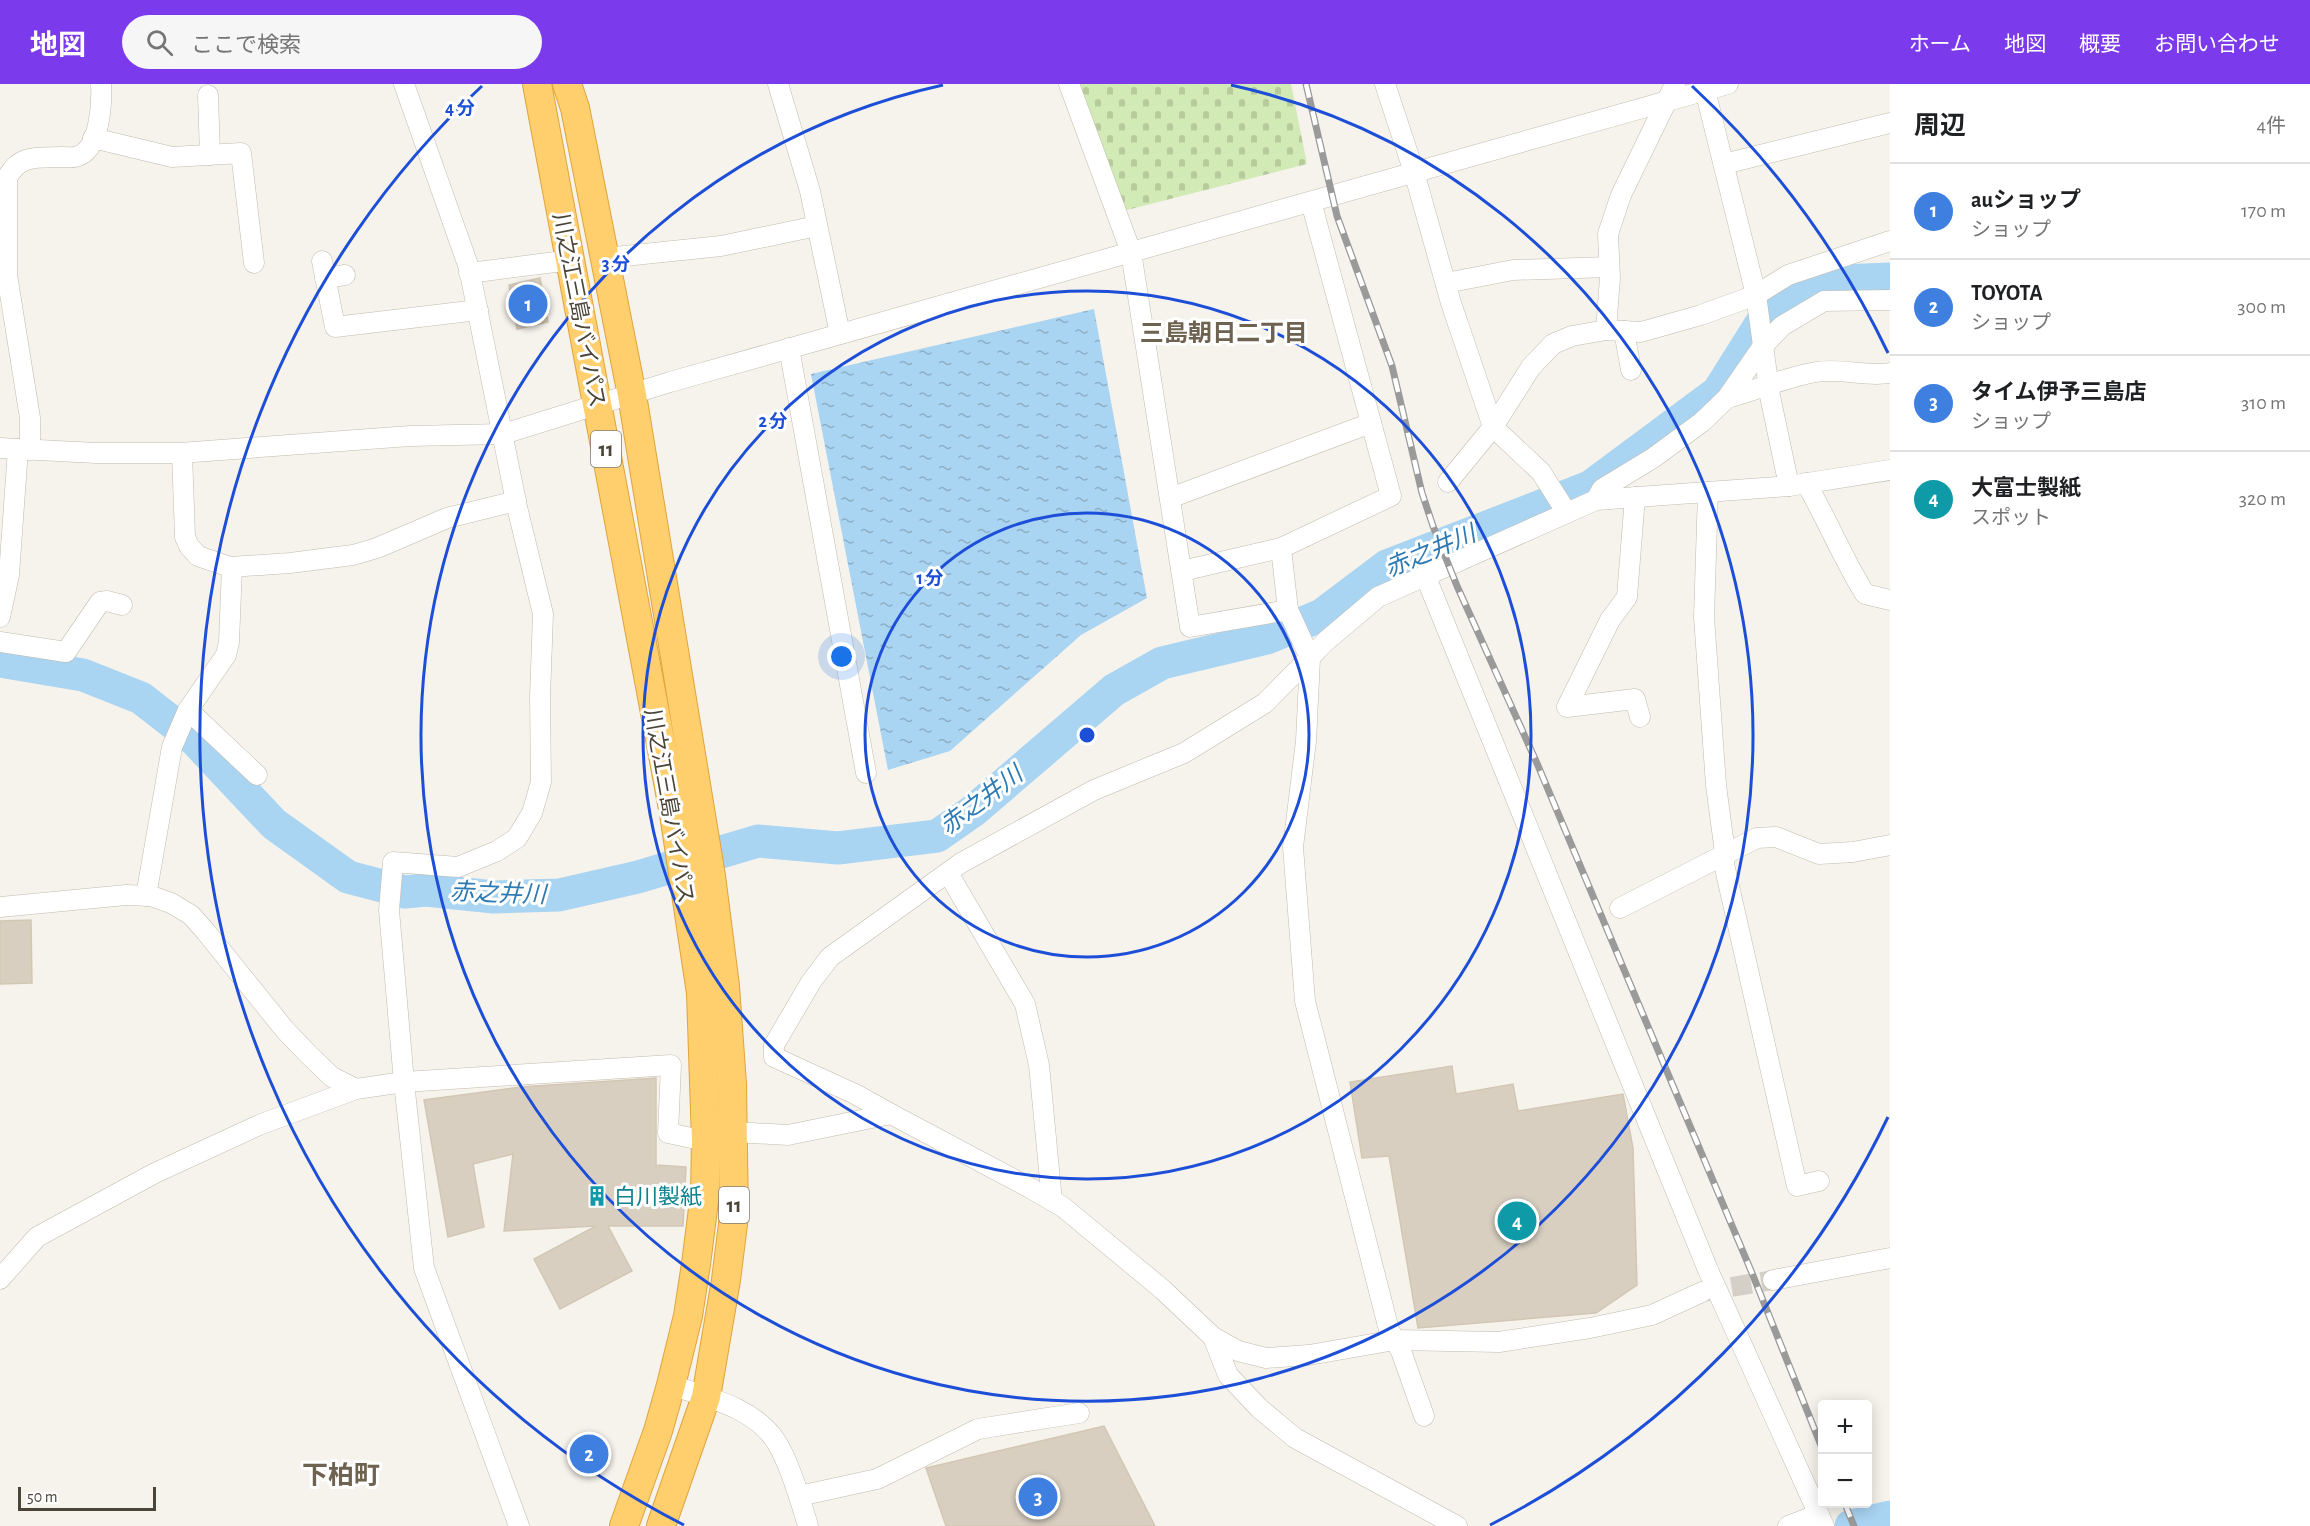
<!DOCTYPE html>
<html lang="ja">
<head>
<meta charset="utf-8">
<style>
  :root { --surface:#fff; --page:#f6f6f6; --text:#202124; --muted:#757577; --line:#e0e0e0; --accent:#7c3aed }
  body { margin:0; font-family:"Alegreya Sans","Noto Sans JP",sans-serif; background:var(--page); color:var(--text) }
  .controls { position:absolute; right:18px; bottom:18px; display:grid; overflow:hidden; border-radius:6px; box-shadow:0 3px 15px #0003 }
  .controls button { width:54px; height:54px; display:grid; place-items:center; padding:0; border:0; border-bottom:2px solid var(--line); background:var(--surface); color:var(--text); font:30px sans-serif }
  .scale { position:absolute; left:18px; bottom:15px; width:138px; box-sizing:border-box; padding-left:6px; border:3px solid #4b4439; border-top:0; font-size:16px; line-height:21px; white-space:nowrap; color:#4b4439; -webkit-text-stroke:4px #fff; paint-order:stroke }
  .you { position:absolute; left:842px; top:573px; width:21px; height:21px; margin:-15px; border:4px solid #fff; border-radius:50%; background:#1a73e8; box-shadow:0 0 0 9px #1a73e833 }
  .badge { display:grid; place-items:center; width:39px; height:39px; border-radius:50%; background:var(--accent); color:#fff; font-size:20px; font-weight:700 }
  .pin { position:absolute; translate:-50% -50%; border:3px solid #fff; box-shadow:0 2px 6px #0006 }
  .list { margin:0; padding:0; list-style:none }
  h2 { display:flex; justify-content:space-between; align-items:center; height:78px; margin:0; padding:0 24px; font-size:26px }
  h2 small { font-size:20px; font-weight:400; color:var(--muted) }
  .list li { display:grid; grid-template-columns:39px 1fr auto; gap:18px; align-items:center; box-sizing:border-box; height:96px; padding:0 24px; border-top:2px solid var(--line) }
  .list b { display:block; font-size:22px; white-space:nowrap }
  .list p { margin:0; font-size:20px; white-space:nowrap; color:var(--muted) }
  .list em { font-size:20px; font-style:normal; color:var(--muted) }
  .icon { flex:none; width:33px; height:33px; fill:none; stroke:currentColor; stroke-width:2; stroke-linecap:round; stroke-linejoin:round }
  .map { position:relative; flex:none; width:1890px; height:1442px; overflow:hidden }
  header { display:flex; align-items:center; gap:36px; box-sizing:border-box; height:84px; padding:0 30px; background:var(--accent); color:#fff }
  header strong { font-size:28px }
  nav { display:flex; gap:33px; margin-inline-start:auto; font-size:21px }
  .search { width:420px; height:54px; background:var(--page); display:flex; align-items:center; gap:15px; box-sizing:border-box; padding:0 21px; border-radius:33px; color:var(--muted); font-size:22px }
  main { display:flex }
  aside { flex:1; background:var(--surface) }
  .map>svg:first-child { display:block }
  .cemetery { fill:url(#cemetery-stones) }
  .water { fill:url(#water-ripples) }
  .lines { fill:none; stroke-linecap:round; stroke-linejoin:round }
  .river { stroke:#a9d4f2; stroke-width:33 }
  .building { fill:#d8cfc1; stroke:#d3c7b4; stroke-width:1.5 }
  .minor-tunnel { stroke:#d4d0c8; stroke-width:20; stroke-dasharray:20 10; stroke-linecap:butt }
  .minor-casing { stroke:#c2bbae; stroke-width:21 }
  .highway-casing { stroke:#e0a43c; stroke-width:30 }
  .minor { stroke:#fff; stroke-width:20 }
  .highway { stroke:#ffcf6e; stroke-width:28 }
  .rail-casing { stroke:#9a9a9a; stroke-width:7 }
  .rail { stroke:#fff; stroke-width:4.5; stroke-dasharray:14; stroke-linecap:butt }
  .ring { fill:none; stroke:#1d4ed8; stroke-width:3 }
  .labels { text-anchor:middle; stroke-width:6; stroke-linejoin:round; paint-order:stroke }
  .shield { fill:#fff; stroke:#817c74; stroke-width:1.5 }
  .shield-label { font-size:21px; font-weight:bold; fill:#4b4439 }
  .street-label { font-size:22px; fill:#4b4439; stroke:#fff }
  .culture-label { font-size:22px; fill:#0d838f; stroke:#fff; text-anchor:start }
  .neighbourhood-label { font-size:24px; font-weight:bold; fill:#6e6250; stroke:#fff }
  .water-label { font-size:24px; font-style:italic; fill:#2e7ab2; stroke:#fff }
  .quarter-label { font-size:26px; font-weight:bold; fill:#6e6250; stroke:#fff }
  .centre { fill:#1d4ed8; stroke:#fff; stroke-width:3 }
  .ring-label { font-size:18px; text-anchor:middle; font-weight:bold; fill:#1d4ed8; stroke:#fff; stroke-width:6; stroke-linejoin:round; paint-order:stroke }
</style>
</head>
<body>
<header>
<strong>地図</strong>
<div class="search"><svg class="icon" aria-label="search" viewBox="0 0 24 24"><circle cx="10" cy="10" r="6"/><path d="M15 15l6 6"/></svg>ここで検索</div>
<nav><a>ホーム</a><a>地図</a><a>概要</a><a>お問い合わせ</a></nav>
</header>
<main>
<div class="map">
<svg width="1890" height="1442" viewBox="0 0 1890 1442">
  <defs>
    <pattern id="cemetery-stones" width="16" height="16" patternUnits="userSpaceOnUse" patternTransform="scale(1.5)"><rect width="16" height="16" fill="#d2eab5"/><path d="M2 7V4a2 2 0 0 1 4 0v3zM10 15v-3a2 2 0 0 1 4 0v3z" fill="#b6ca9c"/></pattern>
    <pattern id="water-ripples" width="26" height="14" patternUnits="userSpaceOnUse" patternTransform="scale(1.5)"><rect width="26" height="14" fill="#a9d4f2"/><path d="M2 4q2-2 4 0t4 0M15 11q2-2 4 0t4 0" fill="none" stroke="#8caec5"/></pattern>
  </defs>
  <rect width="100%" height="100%" fill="#f6f3ec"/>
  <!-- cemetery -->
  <polygon class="cemetery" points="1076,0 1291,0 1307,80 1123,127"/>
  <!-- water -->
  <polygon class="water" points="1094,225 1147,514 1081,551 950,667 888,686 811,290"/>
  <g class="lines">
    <!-- river -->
    <g class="river">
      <polyline points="0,577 83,591 141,614 195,656 274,740 348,793 405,808 426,806 494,813 559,811 638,793 758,757 838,764 937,752 973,727 1114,606 1162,579 1267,554 1322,531 1387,482 1590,403 1718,308 1767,230 1800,207 1840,197 1890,195"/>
      <polyline points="1851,1442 1890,1433"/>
    </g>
  </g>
  <!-- building -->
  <g class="building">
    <polygon points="540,194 548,238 517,245 509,201"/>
    <polygon points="31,836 32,899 0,900 0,837"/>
    <polygon points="1452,982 1456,1010 1513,1000 1518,1027 1623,1010 1633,1064 1637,1201 1596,1229 1418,1244 1389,1072 1362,1074 1350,998"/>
    <polygon points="656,994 656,1081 686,1083 683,1142 608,1142 632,1187 560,1225 534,1175 596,1142 504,1147 513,1070 473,1080 484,1143 448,1153 424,1016 521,1003"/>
    <polygon points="1104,1342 1155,1442 946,1442 926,1384"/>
  </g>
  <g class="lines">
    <!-- minor-tunnel -->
    <polyline class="minor-tunnel" points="1702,1208 1773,1196"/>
    <!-- minor casing -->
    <g class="minor-casing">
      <g id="minor">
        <polyline points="404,0 469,184 517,423 543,530 540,613 541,698 532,729 517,754 497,767 458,783 393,778 389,826 404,998 424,1184 519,1442"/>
        <polyline points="778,0 810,107 840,250"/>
        <polyline points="1069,0 1131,168 1190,543 1288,526 1310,574 1306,657 1293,763 1305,917 1389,1246 1401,1267 1424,1332"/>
        <polyline points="1385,0 1414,88 1451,219 1493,343 1541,388 1567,429"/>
        <polyline points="1705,6 1756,211 1770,312 1789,402"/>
        <polyline points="208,11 210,71"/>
        <polyline points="93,54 172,73 241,69 254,179"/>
        <polyline points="1724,80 1890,39"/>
        <polyline points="605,174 721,162 817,142"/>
        <polyline points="322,177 335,243 478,226"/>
        <polyline points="469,189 571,176"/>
        <polyline points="325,194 345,191"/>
        <polyline points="1446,199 1513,186 1609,183"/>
        <polyline points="1606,246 1610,194 1608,150 1621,111 1675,0"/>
        <polyline points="1624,247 1631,286"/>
        <polyline points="789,264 866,689"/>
        <path d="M1727 314C1756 306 1787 293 1816 288 1841 284 1866 293 1890 289"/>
        <polyline points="0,364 96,369 180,369 410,352 503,350 670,298 1728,0"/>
        <path d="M30 366V334L7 191V94C20 69 39 74 64 73 68 73 74 74 78 72 100 65 102 19 101 0"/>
        <polyline points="182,369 185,453 189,462 198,472 230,483 290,479 353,471 377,464 447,434 516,417"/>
        <polyline points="1448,398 1493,343 1531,283 1553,260 1572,252 1606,246 1641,248 1701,231 1756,211 1788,191 1890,157"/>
        <path d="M1806 399C1827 435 1843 475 1865 510L1890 516"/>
        <polyline points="1708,408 1704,533 1716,701 1725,769 1724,780 1797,1102 1819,1097"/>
        <polyline points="1635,413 1627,513 1610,536 1567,623 1635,615 1640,633"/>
        <polyline points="1170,414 1371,339"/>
        <polyline points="1596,416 1602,405 1653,374 1702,338 1727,314 1763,262 1782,242 1824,217 1890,216"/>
        <polyline points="1281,464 1288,526"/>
        <polyline points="1182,487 1281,464 1391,412 1311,118"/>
        <polyline points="1425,491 1708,1186 1824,1442"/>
        <polyline points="0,533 9,491 18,365"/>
        <polyline points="0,558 66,568 100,518 107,517 122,521"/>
        <polyline points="188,626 257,691"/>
        <polyline points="948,789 1025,920 1039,981 1052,1117"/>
        <polyline points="146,812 172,663 188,626 226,571 229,558 232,483"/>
        <polyline points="0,823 126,811 151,812 171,819 191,831 206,848 285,946 309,971 332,993 356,1005"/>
        <polyline points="1620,824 1757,754 1776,753 1819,770 1853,768 1890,761"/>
        <polyline points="891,1030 855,1010 774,973 774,961 811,898 830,873 961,779 1094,706 1184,669 1265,619 1326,557 1378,513 1596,416 1789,402 1890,386"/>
        <polyline points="0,1195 37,1153 155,1089 259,1041 356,1005 404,998 671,981 668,1049 706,1057 733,1048 788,1051 891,1030 1030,1104 1063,1123 1162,1205 1213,1253 1238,1267 1266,1274 1309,1271 1395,1256 1499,1258 1590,1244 1652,1231 1702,1208"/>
        <polyline points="1773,1196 1890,1174"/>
        <polyline points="1213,1253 1228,1291 1259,1324 1295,1354 1457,1442"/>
        <path d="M671 1301C706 1313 753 1323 775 1356 789 1376 801 1418 808 1442"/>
        <polyline points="799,1412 877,1395 978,1345 1079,1329"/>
        <polyline points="1788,1442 1819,1430"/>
      </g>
    </g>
    <!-- highway casing -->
    <g class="highway-casing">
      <g id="highway">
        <polyline points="537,0 674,730 701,909 706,1057 705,1109 696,1180 688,1232 671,1301 658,1347 624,1442"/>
        <polyline points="567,0 575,24 632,311 711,792 725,902 732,1000 734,1132 726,1196 706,1313 661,1442"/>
      </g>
    </g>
    <!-- minor -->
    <use href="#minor" class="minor"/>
    <!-- highway -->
    <use href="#highway" class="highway"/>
    <!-- rail casing -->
    <g class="rail-casing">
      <g id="rail">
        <polyline points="1306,0 1337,132 1392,282 1422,409 1433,442 1457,502 1536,677 1752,1189 1822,1364"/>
        <polyline points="1845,1420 1854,1442"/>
      </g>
    </g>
    <!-- rail -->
    <use href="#rail" class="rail"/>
  </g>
  <!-- distance rings -->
  <g class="ring">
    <circle cx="1087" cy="651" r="222"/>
    <circle cx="1087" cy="651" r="444"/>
    <path d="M1231 1A666 666 0 1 1 943 1"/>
    <path d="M1888 1033A887 887 0 0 1 1490 1441M684 1441A887 887 0 0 1 482 2M1692 2A887 887 0 0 1 1888 269"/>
  </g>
  <!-- icons -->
  <defs>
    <g id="building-bare" transform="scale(1.62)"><path d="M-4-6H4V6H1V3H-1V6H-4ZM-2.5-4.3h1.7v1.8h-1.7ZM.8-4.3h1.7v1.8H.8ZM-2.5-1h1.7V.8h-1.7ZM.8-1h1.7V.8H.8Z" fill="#0f9aa8" stroke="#fff" stroke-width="2.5" paint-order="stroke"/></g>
  </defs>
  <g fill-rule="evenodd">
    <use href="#building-bare" x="597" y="1112"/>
  </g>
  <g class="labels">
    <!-- shield labels -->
    <g class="shield">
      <rect x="591" y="347" width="30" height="36" rx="4.5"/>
      <rect x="719" y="1103" width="30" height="36" rx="4.5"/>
    </g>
    <g class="shield-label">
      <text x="606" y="372">11</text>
      <text x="734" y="1128">11</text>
    </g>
    <!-- street labels -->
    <g class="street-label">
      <text transform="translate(580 226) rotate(79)" y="8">川之江三島バイパス</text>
      <text transform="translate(670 722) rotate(80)" y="8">川之江三島バイパス</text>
    </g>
    <!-- culture labels -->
    <g class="culture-label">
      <text x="614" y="1120">白川製紙</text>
    </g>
    <!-- neighbourhood labels -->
    <g class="neighbourhood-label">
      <text x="1224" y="257">三島朝日二丁目</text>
    </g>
    <!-- water labels -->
    <g class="water-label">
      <text transform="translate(1430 467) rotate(-23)" y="8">赤之井川</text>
      <text transform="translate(981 716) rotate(-37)" y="8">赤之井川</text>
      <text transform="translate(498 809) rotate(2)" y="8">赤之井川</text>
    </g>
    <!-- quarter labels -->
    <g class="quarter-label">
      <text x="341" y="1400">下柏町</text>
    </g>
  </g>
  <circle cx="1087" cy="651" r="9" class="centre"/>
  <g class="ring-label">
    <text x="460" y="30">4 分</text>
    <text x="616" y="186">3 分</text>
    <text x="773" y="343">2 分</text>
    <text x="930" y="500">1 分</text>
  </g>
</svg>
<div class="controls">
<button>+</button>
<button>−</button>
</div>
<div class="scale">50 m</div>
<div class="you"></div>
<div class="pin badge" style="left:528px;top:220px;background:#3f7fe0">1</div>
<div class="pin badge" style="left:589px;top:1370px;background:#3f7fe0">2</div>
<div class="pin badge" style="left:1038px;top:1413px;background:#3f7fe0">3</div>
<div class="pin badge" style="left:1517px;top:1137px;background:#0f9aa8">4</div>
</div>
<aside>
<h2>周辺<small>4件</small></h2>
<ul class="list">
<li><span class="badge" style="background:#3f7fe0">1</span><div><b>auショップ</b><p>ショップ</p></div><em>170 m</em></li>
<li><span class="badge" style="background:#3f7fe0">2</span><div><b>TOYOTA</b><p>ショップ</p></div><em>300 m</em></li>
<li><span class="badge" style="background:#3f7fe0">3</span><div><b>タイム伊予三島店</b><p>ショップ</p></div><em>310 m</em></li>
<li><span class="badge" style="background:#0f9aa8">4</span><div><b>大富士製紙</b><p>スポット</p></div><em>320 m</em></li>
</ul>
</aside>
</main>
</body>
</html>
